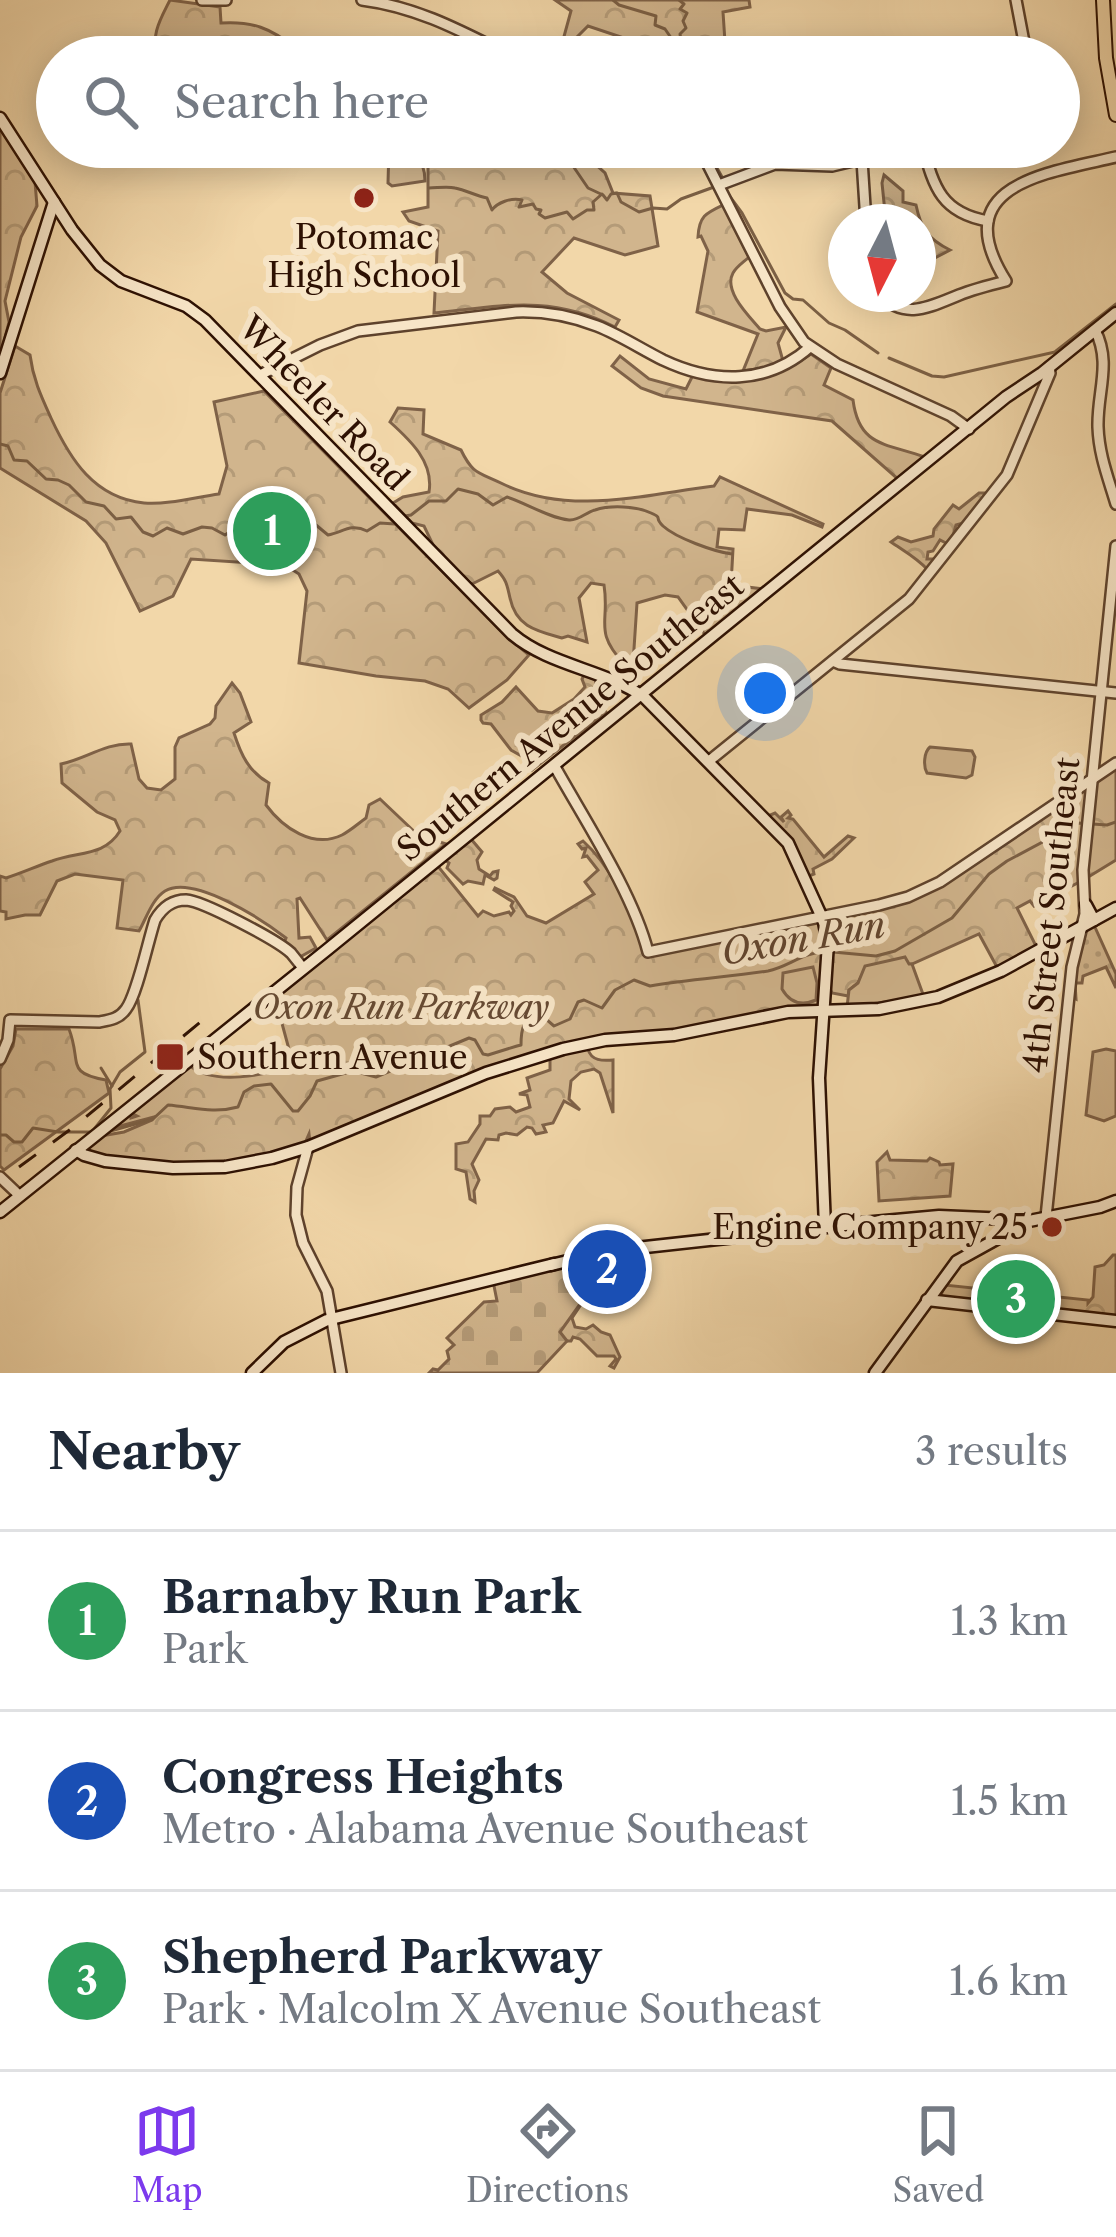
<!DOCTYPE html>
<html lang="en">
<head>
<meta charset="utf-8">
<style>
  :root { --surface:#fff; --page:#f2f2f3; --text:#1f2937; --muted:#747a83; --line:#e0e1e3; --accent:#7c3aed }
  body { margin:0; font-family:"Libre Caslon Text",serif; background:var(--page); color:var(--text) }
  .compass { position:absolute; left:828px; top:204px; width:108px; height:108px; border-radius:50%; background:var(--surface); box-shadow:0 6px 30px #0003; rotate:186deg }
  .you { position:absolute; left:765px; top:693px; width:42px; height:42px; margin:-30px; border:9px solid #fff; border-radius:50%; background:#1a73e8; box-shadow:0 0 0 18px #1a73e833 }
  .badge { display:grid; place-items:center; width:78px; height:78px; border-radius:50%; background:var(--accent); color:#fff; font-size:39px; font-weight:700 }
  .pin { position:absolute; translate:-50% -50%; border:6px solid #fff; box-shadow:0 3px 12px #0006 }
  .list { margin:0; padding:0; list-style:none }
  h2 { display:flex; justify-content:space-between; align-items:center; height:156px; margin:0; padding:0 48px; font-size:51px }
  h2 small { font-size:39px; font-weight:400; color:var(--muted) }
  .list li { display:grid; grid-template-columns:78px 1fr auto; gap:36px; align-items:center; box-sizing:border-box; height:180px; padding:0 48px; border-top:3px solid var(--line) }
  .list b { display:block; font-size:45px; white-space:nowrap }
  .list p { margin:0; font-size:39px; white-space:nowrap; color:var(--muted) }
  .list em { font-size:39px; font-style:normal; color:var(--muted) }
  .icon { flex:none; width:66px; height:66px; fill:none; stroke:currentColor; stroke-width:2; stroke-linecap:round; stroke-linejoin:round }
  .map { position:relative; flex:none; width:1116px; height:1373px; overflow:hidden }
  .search { position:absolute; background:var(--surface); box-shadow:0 6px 30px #0003; left:36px; right:36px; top:36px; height:132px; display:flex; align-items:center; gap:30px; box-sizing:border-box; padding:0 42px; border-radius:66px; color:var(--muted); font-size:45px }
  .sheet { height:696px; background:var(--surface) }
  nav { display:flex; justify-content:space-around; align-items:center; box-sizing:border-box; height:168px; border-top:3px solid var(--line); background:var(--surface); font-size:33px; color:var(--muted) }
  nav a { display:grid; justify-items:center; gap:6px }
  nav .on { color:var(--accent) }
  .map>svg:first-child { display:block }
  .grass { fill:url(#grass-dots); stroke:#7f6248; stroke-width:3 }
  .forest { fill:url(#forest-crowns); stroke:#7f6248; stroke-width:3 }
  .cemetery { fill:url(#cemetery-stones); stroke:#7f6248; stroke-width:3 }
  .pitch { fill:#d1b58d; stroke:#7f6248; stroke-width:3 }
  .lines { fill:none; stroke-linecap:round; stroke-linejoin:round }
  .stream { stroke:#7b5f44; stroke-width:3 }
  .tertiary-casing { stroke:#5e422c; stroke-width:14 }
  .secondary-casing { stroke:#2d1002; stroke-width:15 }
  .primary-casing { stroke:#2d1002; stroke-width:16 }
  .tertiary { stroke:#f7e5c7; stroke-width:9 }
  .secondary { stroke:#f7e5c7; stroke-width:10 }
  .primary { stroke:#f2d7a9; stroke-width:12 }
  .rail { stroke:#2d1002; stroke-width:3; stroke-dasharray:21 21; stroke-linecap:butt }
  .poi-dot { fill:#8f2418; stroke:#f7e5c7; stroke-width:4.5 }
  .labels { text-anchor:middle; stroke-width:12; stroke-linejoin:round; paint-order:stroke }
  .poi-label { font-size:33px; fill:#2d1002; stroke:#f7e5c7 }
  .street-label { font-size:33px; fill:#2d1002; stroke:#f7e5c7 }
  .park-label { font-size:33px; font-style:italic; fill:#664a33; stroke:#f7e5c7 }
  .water-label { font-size:36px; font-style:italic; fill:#61442e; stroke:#f7e5c7 }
</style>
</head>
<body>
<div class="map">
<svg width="1116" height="1373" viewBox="0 0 1116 1373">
  <defs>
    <pattern id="grass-dots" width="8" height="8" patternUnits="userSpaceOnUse" patternTransform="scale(3)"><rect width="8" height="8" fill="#d1b58d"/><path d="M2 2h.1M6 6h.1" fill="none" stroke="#b49b78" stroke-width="1.8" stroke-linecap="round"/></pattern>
    <pattern id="forest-crowns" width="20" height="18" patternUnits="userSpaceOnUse" patternTransform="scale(3)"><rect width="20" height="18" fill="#d1b58d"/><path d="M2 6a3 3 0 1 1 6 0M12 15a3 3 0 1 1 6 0" fill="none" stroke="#b49b78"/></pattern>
    <pattern id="cemetery-stones" width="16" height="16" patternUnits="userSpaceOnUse" patternTransform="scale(3)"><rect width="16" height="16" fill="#d1b58d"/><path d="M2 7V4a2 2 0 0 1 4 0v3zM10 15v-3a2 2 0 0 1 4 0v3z" fill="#b49b78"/></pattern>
  </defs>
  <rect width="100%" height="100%" fill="#f2d7a9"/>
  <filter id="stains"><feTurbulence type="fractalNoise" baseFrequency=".00167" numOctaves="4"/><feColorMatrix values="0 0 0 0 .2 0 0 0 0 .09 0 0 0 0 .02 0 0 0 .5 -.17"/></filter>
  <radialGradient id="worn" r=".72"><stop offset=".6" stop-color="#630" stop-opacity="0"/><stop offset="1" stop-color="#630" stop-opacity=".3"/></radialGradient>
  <!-- grass -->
  <polygon class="grass" points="1094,925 1116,974 1116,988 1106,967 1083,976 1082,983 1075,983 1076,999 1072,997 1075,962 1085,931"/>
  <!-- forest -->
  <g class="forest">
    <path d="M170 0 220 7 221 23C252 21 271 28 295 48V57H159C149 37 161 18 170 0Z"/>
    <polygon points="555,0 749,0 750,7 723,12 726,57 644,57 645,45 588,26 571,43 563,40 571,11"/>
    <polygon points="0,127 35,182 37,206 21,237 5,301 9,322 0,357"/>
    <path d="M420 147H576L605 173 613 193 650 196 658 246 625 255 574 238 542 272 567 293 619 320 615 327C551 294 502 306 434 313L438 231 409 221 403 212 428 207V154Z"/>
    <path d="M884 175 903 191V202L916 205C921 229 928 239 950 250L933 259 918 255V222H886L882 183Z"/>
    <path d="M723 205 749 257C744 262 737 266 733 273 723 291 749 316 760 329L766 331 786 327 778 343 783 361 772 367 743 371 758 334 697 312 708 251 701 236 698 237C699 216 706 213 723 205Z"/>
    <path d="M15 346 30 355C33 379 41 396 51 418 70 459 94 498 144 503 168 505 196 497 219 494L227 466 214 402 264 391 505 635 529 655 507 680 469 708 448 689 425 681 376 676 299 663 307 591 299 574 285 565 191 559 173 596 140 611 106 543 86 521 0 468V393Z"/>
    <path d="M811 354 831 368 824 385 853 400C859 447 886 443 925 457L899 480 832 421 663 396 641 388 612 366 620 356 649 379 686 389 693 375C746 382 765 385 811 354Z"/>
    <path d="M398 408 424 410 423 434 461 450C473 475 479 472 503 484 570 516 643 495 714 486L720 477 823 524 822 527 792 515 747 509 744 530 719 529 717 547 733 549 731 585 763 589 706 636 678 597 665 595 637 603 633 664H624C593 630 610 623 604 585L591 583 579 598 587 642 568 636 562 638C537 631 516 627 510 598 507 585 507 581 498 571L470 585 434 547 424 526 412 523 393 503 403 497 429 492C434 462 410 440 390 422Z"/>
    <path d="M979 493H984L985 501 967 522 956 525 952 539 946 543 940 540 933 551 928 552 927 559H937L928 570C917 558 904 551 891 542L898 537 911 542 933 536 934 529 953 505 959 509Z"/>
    <polygon points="585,673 595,678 599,704 606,712 532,770 525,758 511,750 491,724 483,723 481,720 481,715 502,702 516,687 538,711 552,713 574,699 585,687 582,679"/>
    <path d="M232 683 240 693 251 722 234 733C241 755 249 772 269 783L266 805C283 828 313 849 342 835 350 831 359 823 366 818L369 805 380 799 419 836 446 844 327 940 300 898 297 899 299 938 310 937 316 948 298 958 284 943 286 938C263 920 193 874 165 891 152 899 146 919 139 931L117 928 123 880 75 874 57 881 40 915H25L6 919V912L0 911V876L6 878C22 873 37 866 52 861 78 851 104 857 120 831L115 820 97 812 62 783 61 764C86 759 105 743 131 744L139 779 147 788 161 790 175 779V747L179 738 210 724 215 718 216 706Z"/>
    <path d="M1116 766V860L1085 879 1034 906 1030 901 1017 908 1037 948 998 969 979 934 912 964 865 969 858 983 849 990 848 996 832 993 830 989 820 1007 551 1049 310 1143 309 1134 305 1143C259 1159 210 1167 161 1164 135 1163 109 1156 84 1152L101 1136 124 1132 152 1120 154 1117 109 1129 131 1113V1118L137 1116 131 1113 189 1065C212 1086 267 1076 293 1064L274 994 437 865 478 916 483 911 494 916 509 912 511 915 514 911 511 906 513 902 494 890 495 888 514 897 527 916 546 923 594 894 585 882 598 870 587 856 583 857 586 848 582 849 578 844 583 841C612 867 631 911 643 950L916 897Z"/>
    <polygon points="788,811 791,815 788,818 793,819 824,857 848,836 854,838 832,859 813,869 814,874 809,876 768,816 775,813 784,822 781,817"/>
    <polygon points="471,839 482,852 477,860 479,869 490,876 493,872 498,871 497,878 494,880 485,875 483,884 468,881 463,884 447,868 449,863 445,860"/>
    <path d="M16 1029H69C82 1063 65 1073 106 1080L109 1093 4 1170 0 1166V1069L13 1046Z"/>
    <path d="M588 1049C591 1061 603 1061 613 1060V1113L600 1073 594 1069 581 1072 571 1081 569 1099 580 1110 564 1101 553 1123 543 1125 546 1132 536 1134 532 1128 527 1127 517 1135 506 1133 499 1135 498 1140 486 1139 472 1164 479 1180 474 1191 475 1202 470 1199 466 1172 456 1169V1144L468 1142 480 1124V1116H490L495 1109 510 1107 516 1112 530 1107 527 1095 519 1094 530 1090 527 1078 550 1070V1057Z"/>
    <polygon points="887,1152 890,1160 927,1161 930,1158 939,1162 940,1165 953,1164 950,1196 879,1201 877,1162"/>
    <polygon points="1113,1255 1116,1255 1116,1316 945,1298 941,1295 945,1285 1088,1300 1088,1303 1093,1297 1095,1267 1104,1265"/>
    <polygon points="577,1306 580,1306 572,1318 575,1327 586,1329 593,1325 601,1332 610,1335 620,1357 614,1368 610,1366 616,1359 614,1356 597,1356 580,1339 573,1337 571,1341 565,1341 557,1334"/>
  </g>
  <!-- cemetery -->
  <polygon class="cemetery" points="589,1260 583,1300 560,1332 567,1341 537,1373 429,1373 433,1369 438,1370 449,1359 447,1351 454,1345 447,1338 484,1302 497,1301 493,1281"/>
  <!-- pitch -->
  <g class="pitch">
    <path d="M389 148C412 151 425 157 425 181L392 186 388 183Z"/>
    <path d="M930 747 972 751 975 757 972 775 966 778 927 773C923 766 924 752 930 747Z"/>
    <polygon points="905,957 909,964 912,964 924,997 847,1007 849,990 858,983 865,966"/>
    <path d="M813 967 817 983 816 1000C802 1006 790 1003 782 989L783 973Z"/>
    <polygon points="1106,1049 1116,1051 1116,1116 1104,1121 1086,1115 1093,1052"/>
  </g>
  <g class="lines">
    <!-- stream -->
    <g class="stream">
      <polyline points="613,0 619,5 656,16 655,25 665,29 676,45"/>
      <polyline points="677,57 676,45 681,41 680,34 686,28 683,21 687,13 680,9 684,4 679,0"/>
      <polyline points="549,147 561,151 565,160 573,166 588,188 603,195 607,200 611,194 617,193 621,202 639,212 653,208 667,209 681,199 714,187"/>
      <polyline points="714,147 712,159 722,177"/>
      <path d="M429 188C437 188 447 186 455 188 466 190 476 196 487 198L492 210C497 203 511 197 522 200L519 207 533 204 536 209 541 210 539 214 545 218 567 212 573 219 587 210H594L593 202 602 194"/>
      <polyline points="725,190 742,213 785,293 793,299 803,300 829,323 845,330 878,353"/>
      <polyline points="1056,351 1116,304"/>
      <polyline points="889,358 932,376 944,377 1055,352"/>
      <path d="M0 444 8 446 14 460 27 461 46 479 58 480 69 485 86 502 104 506 116 519 131 517 143 532 153 536 167 528 183 534 202 527 212 528 225 535 240 525C263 530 292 528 316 525L328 535C343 532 351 523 367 531L380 523 395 524"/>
      <path d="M405 516 411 515 429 501H446L458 489 478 494 493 505 507 497C526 503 549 518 569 520 579 521 586 512 595 510 610 505 636 506 651 513 664 519 653 516 663 526 676 538 715 552 732 554"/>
      <polyline points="833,952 876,956 895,951 952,918 989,874 1007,861 1078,823 1107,825 1116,822"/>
      <polyline points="101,1068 112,1086"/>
      <polyline points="95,1128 111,1108 110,1089 120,1072 145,1052 138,1000"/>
      <path d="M107 1132 153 1119 168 1105C193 1107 213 1114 238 1107L244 1092 254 1086 271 1084 293 1111H298L310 1096 317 1081 353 1071 376 1077 469 1038 475 1040 483 1054 488 1055 517 1046 521 1045C521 1030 523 1017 539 1013L554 1026 570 1019 578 1002 584 1000 602 1008 615 990 634 980 650 986C689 979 729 977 768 971 788 967 802 953 823 952"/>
      <polyline points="0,1135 6,1135 14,1142 22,1142 33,1128 58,1132 91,1132"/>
    </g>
    <!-- tertiary casing -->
    <g class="tertiary-casing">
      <g id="tertiary">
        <polyline points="202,0 226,0"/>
        <path d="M362 0C418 7 463 32 513 57"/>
        <polyline points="956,57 983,54 1024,42 1016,0"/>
        <polyline points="699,147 780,307 804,342 837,364 951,416 969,429"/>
        <path d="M923 147C934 188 942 213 988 221"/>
        <polyline points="862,160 866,222"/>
        <polyline points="719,185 775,164 832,166 912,147"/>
        <path d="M879 294C905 321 929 307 959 295 974 289 990 285 1006 281 945 184 1047 173 1116 157"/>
        <path d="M1095 330C1112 363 1097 392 1098 427 1099 455 1108 477 1116 504"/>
        <path d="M260 375 320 345 358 331 516 312C544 311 571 316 597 326 620 335 641 349 663 360 714 384 767 385 810 347"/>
        <polyline points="833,661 840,664 1116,693"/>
        <polyline points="709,761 909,599 1007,475 1050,373 1049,367"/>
        <path d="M554 765C584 819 633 893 648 952L879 905 908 897 940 882 1116 763"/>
        <path d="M0 1059 8 1040 10 1020 99 1022C110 1020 119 1019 126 1009 137 995 148 941 155 920 162 908 171 900 186 900 203 901 277 940 291 953 295 958 299 963 303 968"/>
        <polyline points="308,1147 297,1187 296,1215 303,1243 327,1291 341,1373"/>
        <polyline points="0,1177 20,1196"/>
        <polyline points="1046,1217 1072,967 1085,914 1083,870 1116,546"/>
      </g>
    </g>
    <!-- secondary casing -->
    <g class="secondary-casing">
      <g id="secondary">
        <path d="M0 118 72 230 100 265 121 281 186 306 205 320 512 634C550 666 603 669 644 697L788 843 824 922 828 943 819 1078 825 1227"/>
        <polyline points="0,373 54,202"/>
        <polyline points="1086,905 1094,920"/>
        <polyline points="76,1150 84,1155 105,1161 173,1168 225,1167 272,1158 308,1147 486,1073 563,1049 605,1040 674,1035 788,1012 879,1009 938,997 1001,971 1116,908"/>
        <polyline points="0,1212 328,949 1006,397 1042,373 1116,313"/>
        <polyline points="551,1265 609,1251 863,1223 939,1216 1009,1219 1014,1230"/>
        <polyline points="927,1300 1116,1321"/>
        <polyline points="252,1373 284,1342 327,1320 554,1264"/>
        <polyline points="875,1373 957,1261 1029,1221 1100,1207 1116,1201"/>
      </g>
    </g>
    <!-- primary casing -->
    <g class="primary-casing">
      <polyline id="primary" points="1103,0 1106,58 1116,115"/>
    </g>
    <!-- tertiary -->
    <use href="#tertiary" class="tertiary"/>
    <!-- secondary -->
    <use href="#secondary" class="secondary"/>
    <!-- primary -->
    <use href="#primary" class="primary"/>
    <!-- rail -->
    <polyline class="rail" points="19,1167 75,1126 210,1014"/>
  </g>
  <!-- markers -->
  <g class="poi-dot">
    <circle cx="364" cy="198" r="12"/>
    <rect x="155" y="1042" width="30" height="30" rx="6"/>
    <circle cx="1052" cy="1227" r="12"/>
  </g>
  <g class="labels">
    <!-- poi labels -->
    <g class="poi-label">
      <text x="364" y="249">Potomac<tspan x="364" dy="38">High School</tspan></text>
      <text x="197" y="1069" text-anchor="start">Southern Avenue</text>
      <text x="1028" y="1239" text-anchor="end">Engine Company 25</text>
    </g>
    <!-- street labels -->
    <g class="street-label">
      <text transform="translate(324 403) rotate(46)" y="12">Wheeler Road</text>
      <text transform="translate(570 717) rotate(-39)" y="12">Southern Avenue Southeast</text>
      <text transform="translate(1051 915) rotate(-84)" y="12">4th Street Southeast</text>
    </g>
    <!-- park labels -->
    <g class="park-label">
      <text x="401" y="1019">Oxon Run Parkway</text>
    </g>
    <!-- water labels -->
    <g class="water-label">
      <text transform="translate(803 938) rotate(-10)" y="13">Oxon Run</text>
    </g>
  </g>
  <rect width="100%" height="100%" filter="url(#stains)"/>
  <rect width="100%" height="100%" fill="url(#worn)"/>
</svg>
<svg class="compass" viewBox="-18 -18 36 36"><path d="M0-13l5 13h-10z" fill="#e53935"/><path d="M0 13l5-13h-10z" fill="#747a83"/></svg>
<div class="you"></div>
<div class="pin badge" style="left:272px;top:531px;background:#2e9e5b">1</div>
<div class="pin badge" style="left:607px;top:1269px;background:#1a4fb4">2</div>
<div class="pin badge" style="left:1016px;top:1299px;background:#2e9e5b">3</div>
<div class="search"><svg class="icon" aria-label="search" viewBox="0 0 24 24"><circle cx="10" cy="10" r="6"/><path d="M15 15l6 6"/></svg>Search here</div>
</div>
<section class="sheet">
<h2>Nearby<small>3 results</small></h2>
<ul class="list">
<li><span class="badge" style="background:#2e9e5b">1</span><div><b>Barnaby Run Park</b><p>Park</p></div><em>1.3 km</em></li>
<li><span class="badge" style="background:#1a4fb4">2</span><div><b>Congress Heights</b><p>Metro · Alabama Avenue Southeast</p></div><em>1.5 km</em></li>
<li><span class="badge" style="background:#2e9e5b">3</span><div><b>Shepherd Parkway</b><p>Park · Malcolm X Avenue Southeast</p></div><em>1.6 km</em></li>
</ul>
</section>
<nav>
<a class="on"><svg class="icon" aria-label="map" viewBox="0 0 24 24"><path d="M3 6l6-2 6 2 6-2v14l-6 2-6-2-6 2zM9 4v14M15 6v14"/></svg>Map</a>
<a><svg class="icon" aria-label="directions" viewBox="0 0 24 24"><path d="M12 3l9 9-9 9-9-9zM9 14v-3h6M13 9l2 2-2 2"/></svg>Directions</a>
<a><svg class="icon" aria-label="saved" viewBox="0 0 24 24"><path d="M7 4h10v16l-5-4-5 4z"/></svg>Saved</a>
</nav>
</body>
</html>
